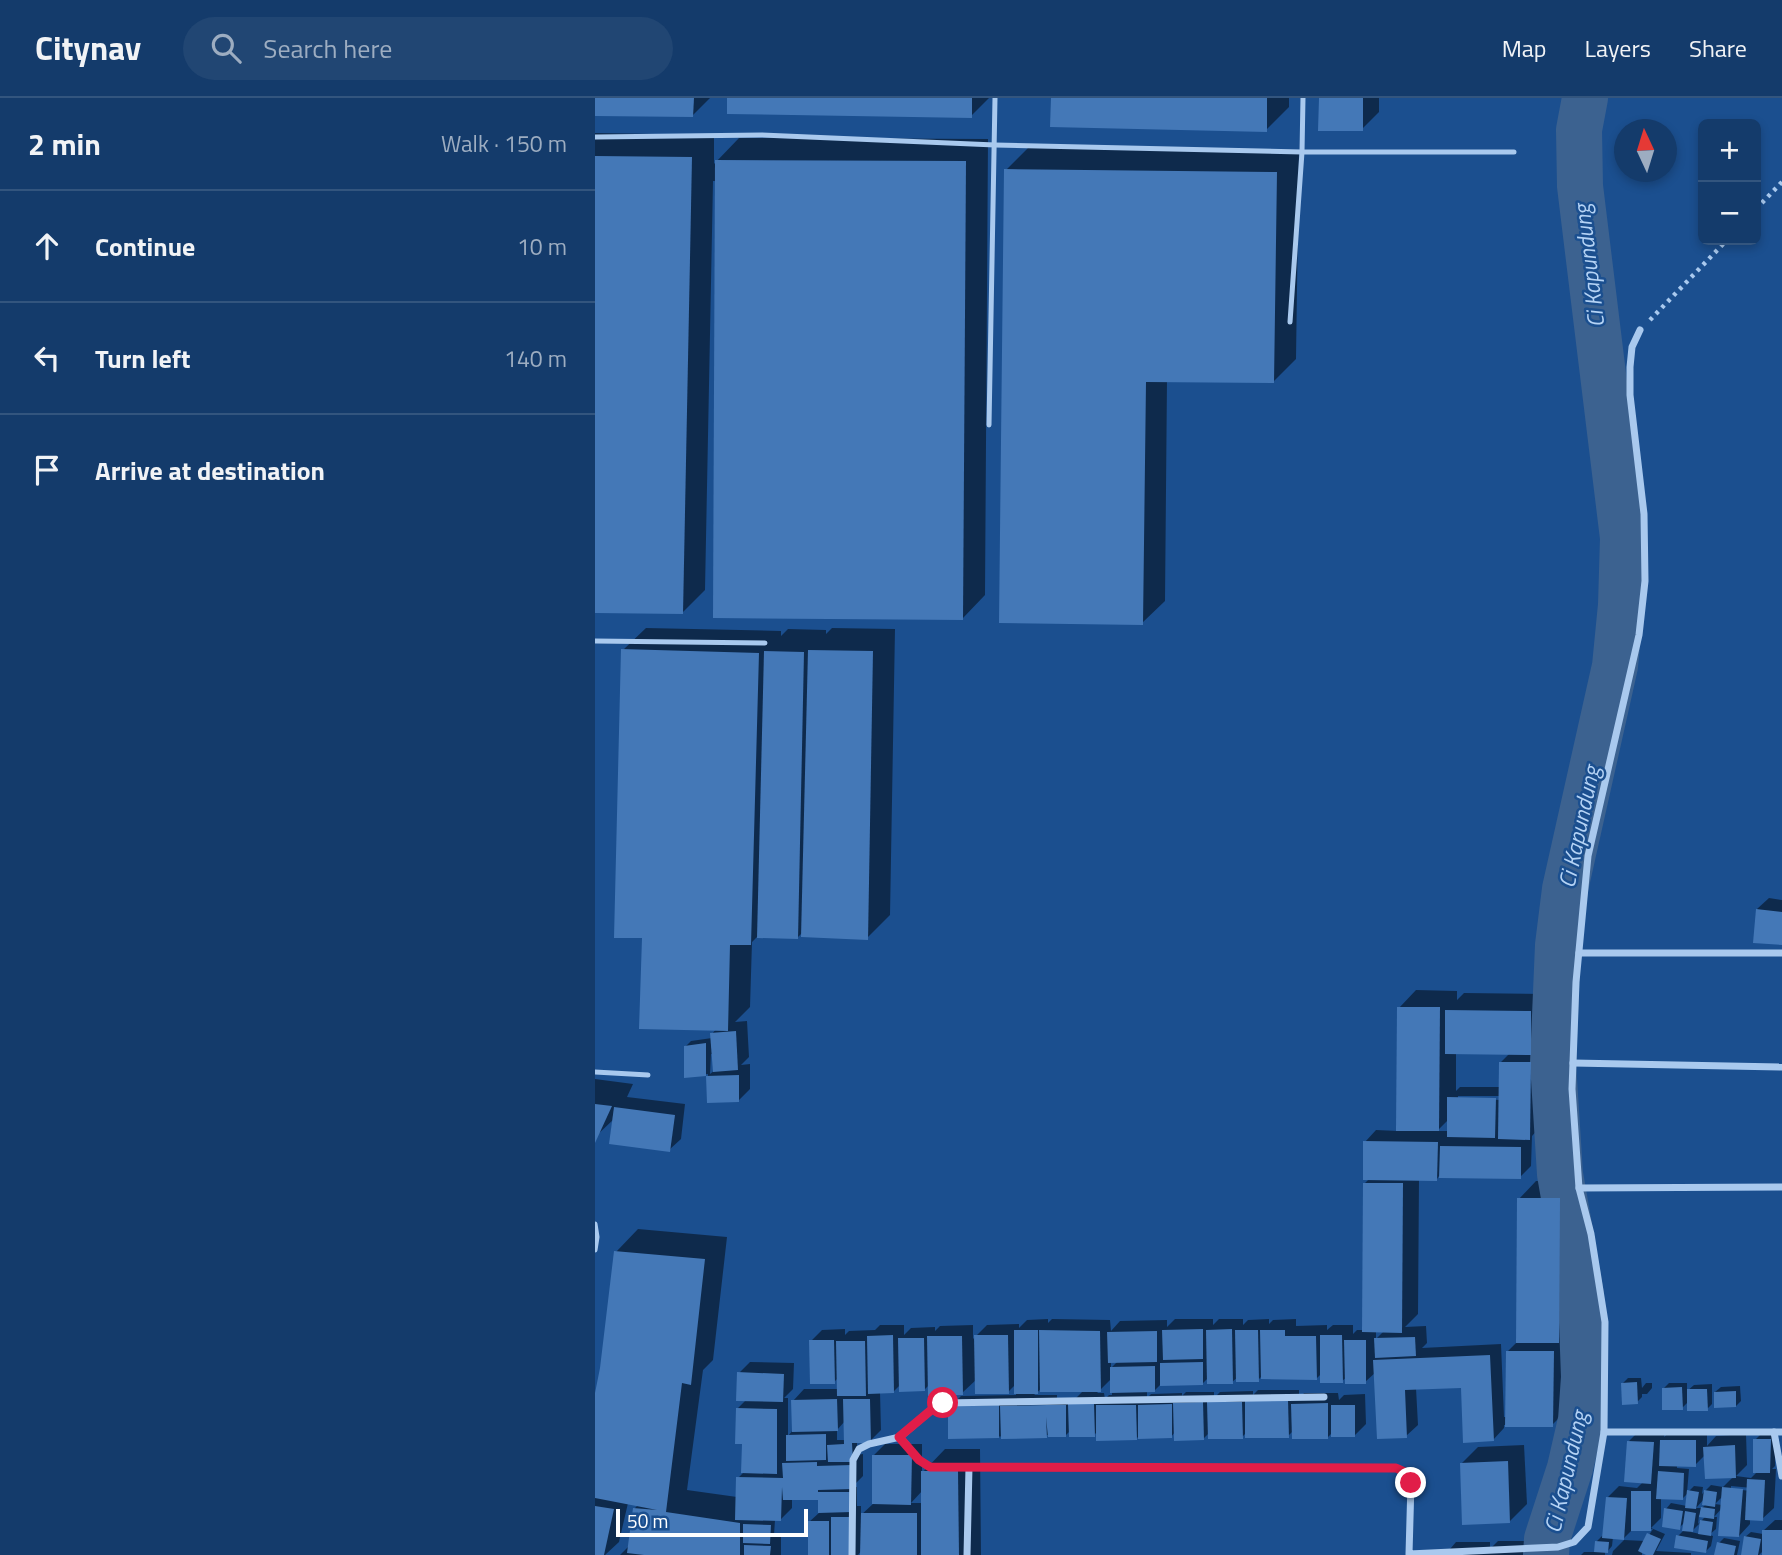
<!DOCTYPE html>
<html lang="en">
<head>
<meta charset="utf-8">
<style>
  :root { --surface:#143b6b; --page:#214673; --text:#f1f3f6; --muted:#9dadc1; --line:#33557e }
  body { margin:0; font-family:"Titillium Web",sans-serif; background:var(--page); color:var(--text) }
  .controls { position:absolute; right:21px; top:21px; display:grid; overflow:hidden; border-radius:10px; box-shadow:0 4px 10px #0003 }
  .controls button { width:63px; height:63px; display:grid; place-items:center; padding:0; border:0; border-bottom:2px solid var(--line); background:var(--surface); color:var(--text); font:35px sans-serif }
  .compass { position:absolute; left:1019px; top:21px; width:63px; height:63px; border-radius:50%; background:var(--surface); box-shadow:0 4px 10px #0003; rotate:356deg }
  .scale { position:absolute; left:21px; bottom:18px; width:192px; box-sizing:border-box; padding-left:7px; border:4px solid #fff; border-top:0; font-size:19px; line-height:24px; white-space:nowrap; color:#fff; -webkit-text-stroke:5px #1b4f8f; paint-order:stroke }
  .stop { position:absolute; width:21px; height:21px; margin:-16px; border:5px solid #e11d48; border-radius:50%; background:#fff }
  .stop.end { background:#e11d48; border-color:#fff; box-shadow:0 2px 7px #0008 }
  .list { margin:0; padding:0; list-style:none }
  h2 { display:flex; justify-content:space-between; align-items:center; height:91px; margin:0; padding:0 28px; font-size:30px }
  h2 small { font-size:23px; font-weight:400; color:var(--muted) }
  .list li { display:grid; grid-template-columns:46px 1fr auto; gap:21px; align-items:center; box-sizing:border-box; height:112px; padding:0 28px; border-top:2px solid var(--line) }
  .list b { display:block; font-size:26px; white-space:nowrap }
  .list em { font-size:23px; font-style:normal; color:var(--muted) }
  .icon { flex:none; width:38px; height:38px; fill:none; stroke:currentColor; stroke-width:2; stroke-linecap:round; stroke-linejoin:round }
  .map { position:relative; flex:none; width:1187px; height:1457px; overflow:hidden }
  header { display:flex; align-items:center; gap:42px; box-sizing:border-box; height:98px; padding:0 35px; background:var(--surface); border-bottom:2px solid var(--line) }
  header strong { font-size:33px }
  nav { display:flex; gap:38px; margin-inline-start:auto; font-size:24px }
  .search { width:490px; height:63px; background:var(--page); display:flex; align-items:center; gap:18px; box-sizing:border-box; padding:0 24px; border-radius:38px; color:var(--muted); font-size:26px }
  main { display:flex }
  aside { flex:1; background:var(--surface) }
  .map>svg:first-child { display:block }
  .shadow { fill:#0007; fill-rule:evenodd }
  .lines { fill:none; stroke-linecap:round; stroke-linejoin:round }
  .river { stroke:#3c6290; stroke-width:46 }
  .building { fill:#4478b7 }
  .path { stroke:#a9c9ee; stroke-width:4.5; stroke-dasharray:3.5 5; stroke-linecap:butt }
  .service { stroke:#a9c9ee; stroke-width:5 }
  .minor { stroke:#a9c9ee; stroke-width:7 }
  .route { stroke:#e11d48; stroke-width:9 }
  .labels { text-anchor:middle; stroke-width:5; stroke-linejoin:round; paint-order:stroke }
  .water-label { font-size:23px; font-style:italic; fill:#b5d3f5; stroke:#1b4f8f }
</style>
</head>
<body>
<header>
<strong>Citynav</strong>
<div class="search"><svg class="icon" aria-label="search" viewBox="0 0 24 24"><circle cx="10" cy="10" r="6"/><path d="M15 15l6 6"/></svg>Search here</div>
<nav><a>Map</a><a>Layers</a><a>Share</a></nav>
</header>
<main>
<aside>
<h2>2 min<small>Walk · 150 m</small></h2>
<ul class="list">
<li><svg class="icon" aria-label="ahead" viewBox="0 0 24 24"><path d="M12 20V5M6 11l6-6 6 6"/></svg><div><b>Continue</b></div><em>10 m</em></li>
<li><svg class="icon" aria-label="left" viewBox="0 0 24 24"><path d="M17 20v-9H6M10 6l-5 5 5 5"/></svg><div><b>Turn left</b></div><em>140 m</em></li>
<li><svg class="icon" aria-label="arrive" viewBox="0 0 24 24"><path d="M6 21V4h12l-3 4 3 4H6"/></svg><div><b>Arrive at destination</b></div></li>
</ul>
</aside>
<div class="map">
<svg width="1187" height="1457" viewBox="0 0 1187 1457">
  <rect width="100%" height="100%" fill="#1b4f8f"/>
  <!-- shadow -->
  <g class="shadow">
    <polygon points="0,0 115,0 98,17 0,16"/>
    <polygon points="134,0 394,0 376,18"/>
    <polygon points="458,0 694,0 694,9 671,32"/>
    <polygon points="725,0 784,0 784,14 767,31"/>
    <polygon points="0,35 119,37 119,66 144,40 393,41 390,497 368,520 122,83 118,83 110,492 88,514 0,513"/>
    <polygon points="434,49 704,52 701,261 679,283 572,282 570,503 547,525 411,72"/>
    <path d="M51 530 186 533V538L193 531 231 532V536L237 530 300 531 295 817 272 840 208 834 202 840 162 839 157 844 155 909 140 924 152 923 154 959 146 967 155 966V991L144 1002 113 1003V976L90 978 91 948 96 943 117 940V936L121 931 49 839 28 552ZM116 956H118L120 972 115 976Z"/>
    <polygon points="1174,800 1187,802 1187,845 1162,811"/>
    <path d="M821 892 862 893V902L869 895 953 896 952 938 937 953H947L946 1028 937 1038 936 1068 925 1079 844 1078 842 1081H824L823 1216 810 1229 831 1228 832 1245 827 1250 906 1246 909 1319H912V1254L922 1244 924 1101 941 1083 982 1084 980 1226 970 1237H975L974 1310 957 1327H909V1330L898 1342 868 1288 821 1290 823 1327 811 1338 781 1274 770 1284 752 1279 747 1283 727 1275 722 1280 666 1279 663 1282 643 1279 637 1284 613 1280 608 1285 566 1286 556 1296 587 1295V1298L591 1294H619V1300L625 1294 658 1293V1297L663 1292H704V1301L709 1295H743L744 1302 749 1297 770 1296 771 1326 760 1337 738 1334 733 1339 699 1332 693 1338 652 1334 647 1339 614 1335 608 1341 580 1334 576 1339 545 1337 541 1341 503 1333 499 1337 475 1333 471 1337H452L451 1338 355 1339V1309L366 1298 421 1297V1286L413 1294 382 1281 367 1295 335 1286 329 1292 306 1286 299 1293 285 1294 286 1332 275 1343H262V1357L268 1356V1378L257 1389H262V1408H266V1417L279 1405V1357L290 1346H327V1375L350 1351H385L386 1457H267V1452L263 1457H215L214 1424 225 1414V1397L197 1400V1410L185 1422H180L179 1437H186V1457H25L35 1447 40 1410 43 1407 33 1405 24 1444 10 1457H0V1305L7 1270 21 1154 43 1131 132 1139 118 1262 108 1272 92 1392 142 1399 143 1380 148 1375V1345L143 1310 152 1301 144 1275 155 1264 199 1265 198 1291 189 1300H193V1338L198 1332V1303L209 1291H244V1279L239 1284 216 1243 227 1232 250 1231V1237L254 1233 280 1232 285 1227H309V1237L316 1230 340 1229V1233L345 1228 378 1227V1241L392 1227 424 1226V1230L432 1222 453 1221V1225L457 1221 515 1222 516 1233 525 1223 572 1222V1229L580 1221H618V1227L624 1221H648V1227L653 1222 674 1221V1226L678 1222 701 1221V1228L732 1227V1232L738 1227H758V1236L762 1232H769L770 1085 775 1080 770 1044 781 1032 803 1033 804 910ZM861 954 915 955 905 965V989H865L861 993ZM863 998H909V1002L863 1001ZM854 1021 853 1033H842ZM781 1233H789L781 1241ZM516 1263H523L516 1270ZM517 1280V1297H514L510 1301 509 1295H502ZM447 1290 489 1292 475 1306 462 1303V1297H439ZM552 1293H559L552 1300ZM250 1323 251 1342H242V1332ZM328 1392V1405H316Z"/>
    <polygon points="0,981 38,986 32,999 90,1006 86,1041 74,1052 19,1021 0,1039"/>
    <polygon points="1033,1280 1046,1280 1047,1290 1051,1285 1057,1285 1057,1290 1052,1296 1047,1296 1047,1299 1042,1304 1028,1285"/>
    <polygon points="1074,1285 1092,1285 1092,1293 1099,1287 1117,1286 1117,1306 1112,1311 1094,1303 1087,1310 1069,1290"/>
    <polygon points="1145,1288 1146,1303 1141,1308 1120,1294 1126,1289"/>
    <path d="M1078 1331H1112V1348L1121 1338 1151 1336 1152 1367 1141 1378 1156 1380 1163 1373 1160 1342 1165 1337H1180V1368L1177 1371H1181L1179 1410 1167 1421H1155V1426L1144 1438 1127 1410 1119 1419H1122L1121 1431 1114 1437 1118 1438 1116 1448 1111 1453 1083 1438 1088 1433 1090 1424 1084 1430 1071 1411 1076 1405 1092 1408 1094 1394 1087 1401 1066 1399V1420L1056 1430 1070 1436 1061 1453 1096 1455V1457H1055L1047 1454V1457H1017L1018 1453 1029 1442 1050 1443 1058 1431H1038L1029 1440 1018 1439 1017 1448 1012 1454 1010 1453V1457H986L989 1454H1001L1002 1443 1007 1438H1009L1012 1400 1024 1388 1042 1390 1048 1384 1034 1343 1045 1332 1070 1334 1069 1339ZM1110 1357 1139 1378 1128 1389 1116 1387 1107 1396 1108 1389 1099 1388 1092 1395 1094 1371 1082 1370V1367H1100ZM1136 1388 1157 1390V1393L1136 1391ZM1128 1398 1127 1407 1120 1406ZM1110 1400 1111 1406 1107 1410H1101ZM1104 1417 1111 1418 1103 1426ZM1106 1424 1105 1436 1096 1434Z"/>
    <polygon points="929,1347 932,1406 915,1423 866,1366 883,1349"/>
    <polygon points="1180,1422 1187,1422 1187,1457 1169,1457 1169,1452 1164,1457 1151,1457 1150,1439 1156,1434 1168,1436 1168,1433"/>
    <polygon points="1129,1440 1145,1443 1142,1457 1121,1457 1124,1445"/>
    <polygon points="903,1443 945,1443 945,1457 850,1457 861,1444 895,1444 895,1451"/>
  </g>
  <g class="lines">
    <!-- river -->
    <polyline class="river" points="951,1457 952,1441 975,1370 986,1322 989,1279 986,1197 965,1076 958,965 963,847 970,791 1020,568 1026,507 1028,440 985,88 984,32 990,0"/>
  </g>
  <!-- building -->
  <g class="building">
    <polygon points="0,0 99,0 98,19 0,18"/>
    <polygon points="132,0 377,0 377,20 132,16"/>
    <polygon points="456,0 672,0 672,34 455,29"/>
    <polygon points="724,0 768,0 768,33 723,33"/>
    <polygon points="0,58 97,59 88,516 0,515"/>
    <polygon points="120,62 371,63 368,522 118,520"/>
    <polygon points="409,71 682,74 679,285 551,284 548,527 404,525"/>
    <polygon points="26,551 164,555 156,847 135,847 133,933 44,931 47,840 19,840"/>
    <polygon points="213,552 278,553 273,842 206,839"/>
    <polygon points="169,553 209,554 203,841 162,840"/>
    <polygon points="1161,811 1187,814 1187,847 1158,845"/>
    <polygon points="802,909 845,909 844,1033 801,1033"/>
    <polygon points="850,912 936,913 936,957 850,956"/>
    <polygon points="141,933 143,972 118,974 115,935"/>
    <polygon points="111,945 111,978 144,977 144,1004 112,1005 111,978 89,980 89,948"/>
    <polygon points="904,964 936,964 935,1042 903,1041"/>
    <polygon points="852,999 901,1000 900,1040 852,1039"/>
    <polygon points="0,1006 17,1008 0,1045"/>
    <polygon points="19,1009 80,1017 75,1054 14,1046"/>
    <polygon points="768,1043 843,1044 842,1083 768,1082"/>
    <polygon points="845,1048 926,1049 926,1081 844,1080"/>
    <polygon points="768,1085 808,1085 807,1235 767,1234"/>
    <polygon points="922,1100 965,1100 964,1245 921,1245"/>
    <polygon points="19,1153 110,1161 96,1287 87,1285 71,1414 145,1425 145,1457 49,1457 32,1455 38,1410 62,1412 0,1400 0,1295 5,1270"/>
    <polygon points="608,1231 608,1261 568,1262 567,1232"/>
    <polygon points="637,1231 638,1286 612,1286 611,1232"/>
    <rect x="419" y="1232" width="24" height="64"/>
    <polygon points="444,1232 505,1233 506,1294 445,1294"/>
    <polygon points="640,1232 663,1232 664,1284 641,1284"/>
    <polygon points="665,1232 690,1232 690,1238 721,1238 722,1282 666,1281"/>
    <polygon points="562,1233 562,1264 513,1265 512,1234"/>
    <polygon points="298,1237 299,1295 273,1296 272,1238"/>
    <polygon points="379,1237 413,1237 414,1296 380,1296"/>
    <polygon points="725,1237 747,1237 748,1285 725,1285"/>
    <polygon points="332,1238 367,1238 368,1297 333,1298"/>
    <polygon points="820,1239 821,1258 780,1260 779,1240"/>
    <polygon points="303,1240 329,1240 330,1293 304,1294"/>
    <polygon points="214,1242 239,1242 240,1286 215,1286"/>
    <polygon points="749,1242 771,1242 771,1286 750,1286"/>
    <polygon points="241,1243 270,1243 271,1298 242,1298"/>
    <polygon points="911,1253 959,1253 958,1329 910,1329"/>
    <polygon points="895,1257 899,1343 868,1345 866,1290 810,1292 812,1340 782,1341 778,1262"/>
    <polygon points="608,1264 608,1287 565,1288 565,1265"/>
    <polygon points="560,1268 560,1294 515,1295 515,1269"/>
    <polygon points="142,1274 189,1276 188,1304 141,1303"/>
    <polygon points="1042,1284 1043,1306 1027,1307 1026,1285"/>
    <polygon points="1087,1289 1088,1312 1067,1312 1067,1290"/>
    <polygon points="1092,1291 1112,1291 1113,1313 1092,1313"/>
    <polygon points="1141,1293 1141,1309 1119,1310 1119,1294"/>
    <polygon points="242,1301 243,1333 197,1334 196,1302"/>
    <polygon points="248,1301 275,1301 276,1345 257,1345 258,1364 233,1364 232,1347 249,1346"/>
    <polygon points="693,1302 694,1340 650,1340 650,1303"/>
    <polygon points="608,1304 609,1342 579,1343 578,1305"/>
    <polygon points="612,1304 647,1304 648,1341 613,1341"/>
    <polygon points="733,1305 733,1341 697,1341 696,1306"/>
    <polygon points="473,1306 499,1306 500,1339 474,1339"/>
    <polygon points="577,1306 577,1340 543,1341 543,1307"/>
    <polygon points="404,1307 404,1340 353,1341 353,1308"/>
    <polygon points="452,1307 471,1307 471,1339 453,1339 451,1319 452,1340 406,1341 405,1308"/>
    <polygon points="501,1307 541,1307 542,1342 501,1343"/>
    <rect x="736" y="1307" width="24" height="32"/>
    <polygon points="141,1310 182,1311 182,1376 146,1375 147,1346 140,1346"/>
    <polygon points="231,1336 231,1362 191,1363 191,1337"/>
    <polygon points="1158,1341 1176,1341 1175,1375 1158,1375"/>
    <polygon points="1065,1342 1101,1342 1101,1369 1064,1368"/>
    <polygon points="1032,1343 1059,1344 1056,1386 1029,1384"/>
    <polygon points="1140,1347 1141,1380 1110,1381 1108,1349"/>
    <polygon points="277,1357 317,1357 316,1407 277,1406"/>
    <polygon points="913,1363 915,1425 867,1427 865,1365"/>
    <polygon points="222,1364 222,1368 257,1367 257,1391 223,1392 223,1394 257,1394 257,1414 223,1415 223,1402 188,1402 187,1389 186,1423 140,1422 141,1379 188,1380 187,1365"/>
    <polygon points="326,1373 363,1373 364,1457 326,1457"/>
    <polygon points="1063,1373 1089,1375 1088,1402 1061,1401"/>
    <polygon points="1152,1381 1170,1382 1168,1423 1150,1422"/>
    <polygon points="1127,1389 1148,1391 1144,1439 1123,1438"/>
    <polygon points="1092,1392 1104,1394 1101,1411 1090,1410"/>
    <polygon points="1109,1392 1122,1394 1120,1409 1107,1407"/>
    <rect x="1036" y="1393" width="20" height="40"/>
    <polygon points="1011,1399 1032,1400 1029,1442 1007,1440"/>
    <polygon points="0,1408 19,1411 9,1457 0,1457"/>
    <polygon points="1106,1409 1120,1411 1119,1421 1104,1419"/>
    <polygon points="1069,1410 1088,1413 1085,1432 1067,1429"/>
    <polygon points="1090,1413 1101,1415 1098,1434 1087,1433"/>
    <polygon points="266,1415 322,1415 322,1457 265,1457"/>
    <rect x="236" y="1419" width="20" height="38"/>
    <polygon points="1105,1422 1118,1424 1116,1438 1103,1436"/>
    <rect x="213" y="1423" width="21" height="34"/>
    <polygon points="148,1426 176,1427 175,1446 148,1445"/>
    <rect x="1167" y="1432" width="20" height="25"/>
    <polygon points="1052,1435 1066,1441 1058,1457 1051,1457 1043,1453"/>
    <polygon points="1081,1437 1113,1443 1111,1455 1079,1450"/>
    <polygon points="1149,1438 1166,1441 1163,1457 1146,1457"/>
    <polygon points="1000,1443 1014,1444 1013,1455 999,1454"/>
    <polygon points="1122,1444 1141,1448 1139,1457 1119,1457"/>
    <polygon points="149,1447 176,1448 175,1457 149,1457"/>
  </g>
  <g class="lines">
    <!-- path -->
    <g class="path">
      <polyline points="1161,111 1187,84"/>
      <polyline points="1055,222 1132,142"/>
    </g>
    <!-- service -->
    <g class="service">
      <polyline points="0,39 167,37 400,47 707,54 919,54"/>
      <polyline points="695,224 707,54 708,0"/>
      <polyline points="394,327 400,0"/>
      <polyline points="0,543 170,545"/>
      <polyline points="0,974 53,977"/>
      <polyline points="0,1126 2,1139 0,1152"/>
    </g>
    <!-- minor -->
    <g class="minor">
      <polyline points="984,855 1187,855"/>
      <polyline points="978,965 1187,969"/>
      <polyline points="984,1090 1187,1089"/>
      <polyline points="1009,1334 1187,1334"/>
      <polyline points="1179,1334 1187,1378"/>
      <polyline points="305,1339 341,1308 348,1305 729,1299"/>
      <polyline points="257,1457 258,1362 264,1351 274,1346 305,1339 324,1362 335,1369 801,1370 812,1375 816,1385 814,1456 963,1449 979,1444 993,1429 1009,1334 1010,1224 996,1136 984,1090 977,991 978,965 981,884 993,758 1044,537 1050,483 1049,416 1035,297 1035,269 1037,249 1045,232"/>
      <polyline points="372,1457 374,1369"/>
    </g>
  </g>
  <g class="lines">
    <!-- route -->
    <polyline class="route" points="348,1305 341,1308 304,1339 324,1362 335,1369 801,1370 812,1375 816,1385"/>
  </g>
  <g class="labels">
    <!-- water labels -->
    <g class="water-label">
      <text transform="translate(994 168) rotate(-97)" y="8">Ci Kapundung</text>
      <text transform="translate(984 729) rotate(-78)" y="8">Ci Kapundung</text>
      <text transform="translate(971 1374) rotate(-77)" y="8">Ci Kapundung</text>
    </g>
  </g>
</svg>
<div class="controls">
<button>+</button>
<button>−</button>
</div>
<svg class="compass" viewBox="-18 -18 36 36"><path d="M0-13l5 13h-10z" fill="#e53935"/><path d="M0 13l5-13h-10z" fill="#9dadc1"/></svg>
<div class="scale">50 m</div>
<div class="stop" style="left:348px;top:1305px"></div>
<div class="stop end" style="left:816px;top:1385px"></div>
</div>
</main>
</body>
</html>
